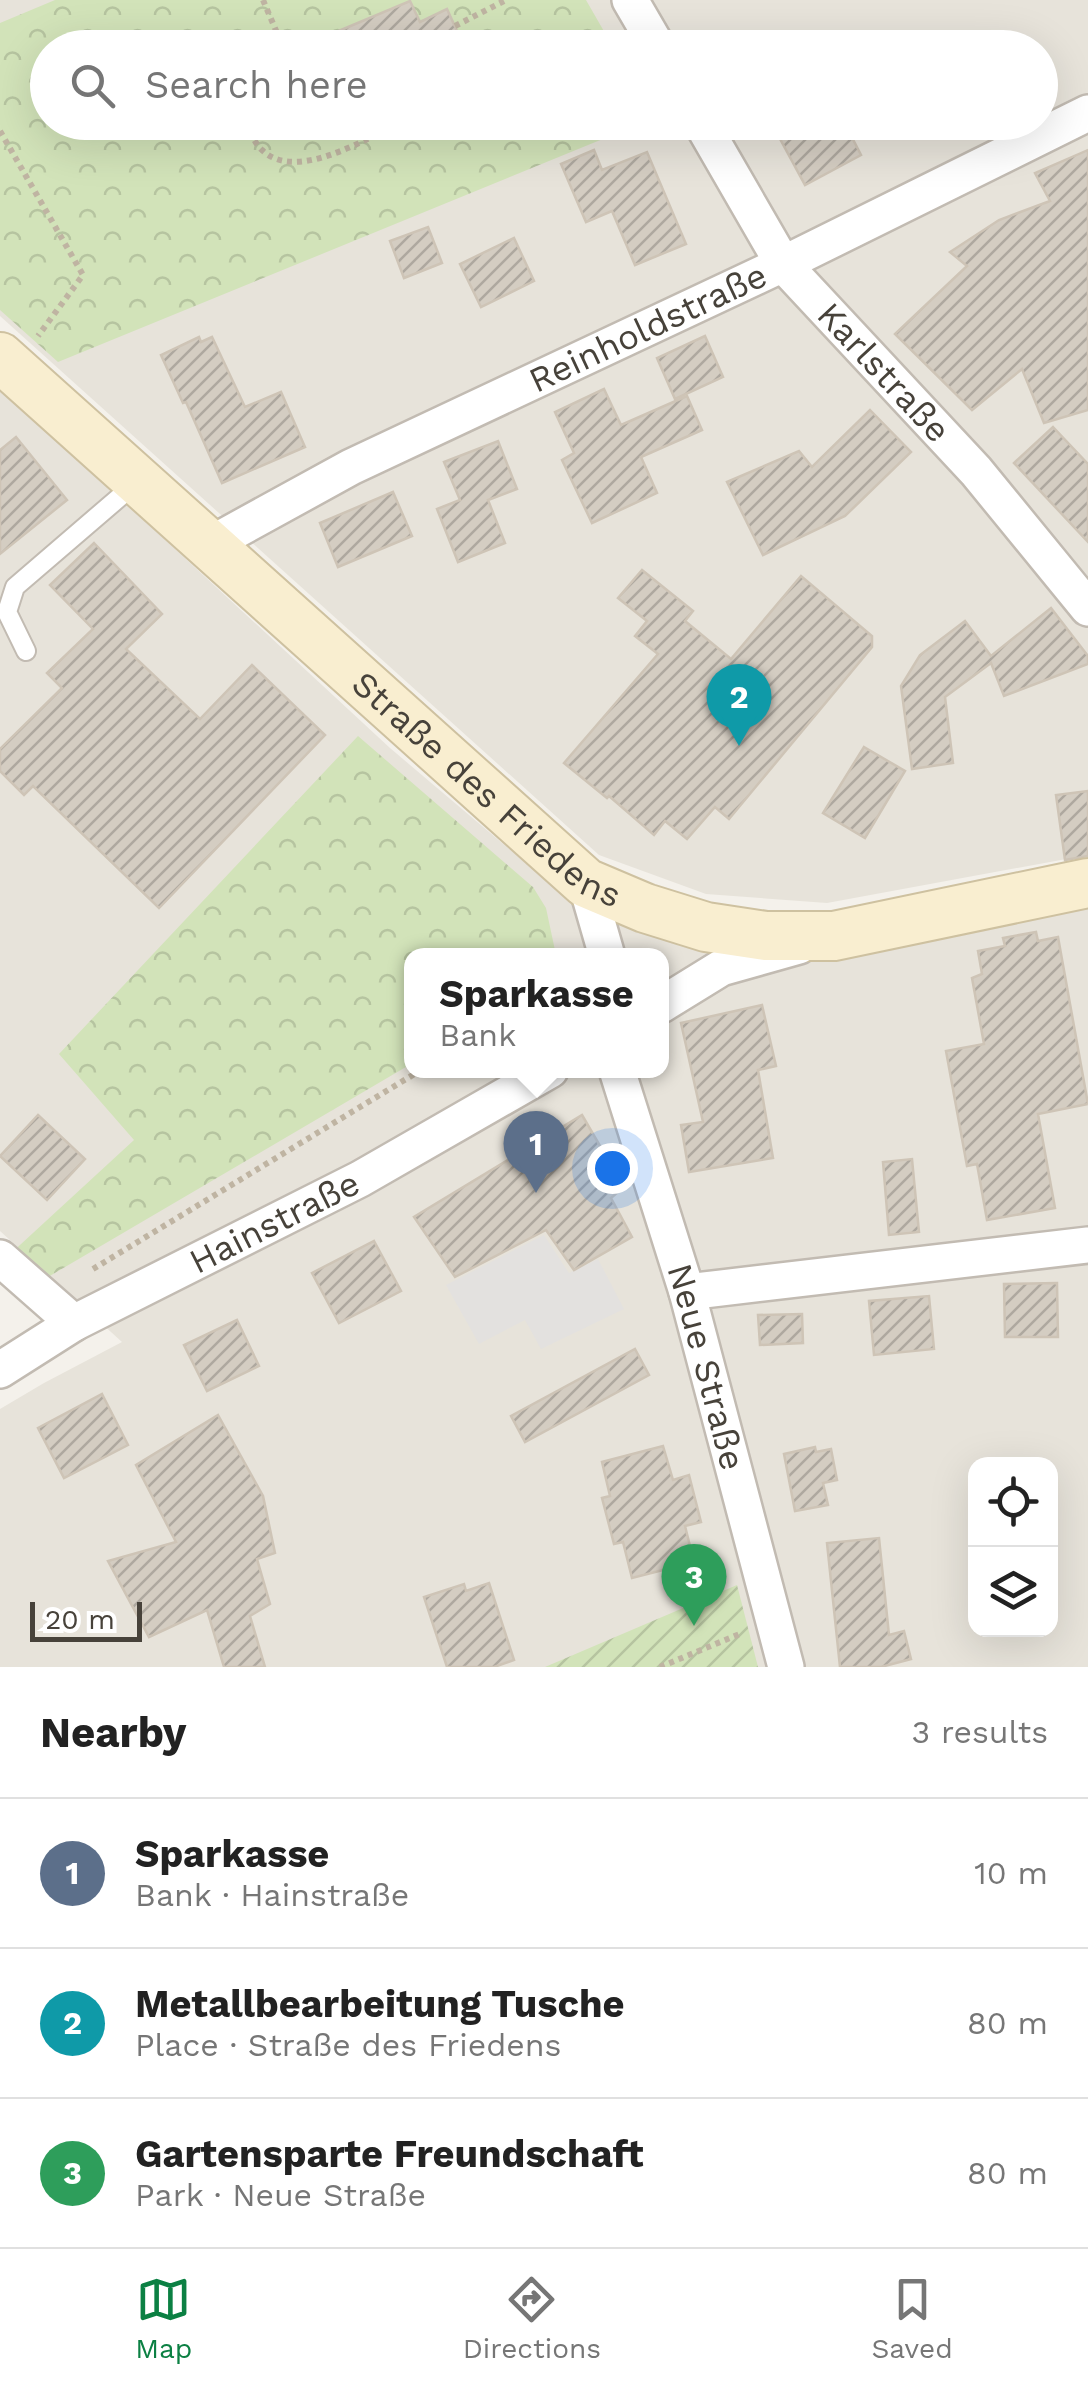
<!DOCTYPE html>
<html lang="en">
<head>
<meta charset="utf-8">
<style>
  :root { --surface:#fff; --page:#f6f6f6; --text:#222; --muted:#767676; --line:#e0e0e0; --accent:#0b8043 }
  body { margin:0; font-family:"Work Sans",sans-serif; background:var(--page); color:var(--text) }
  .controls { position:absolute; right:30px; bottom:30px; display:grid; overflow:hidden; border-radius:20px; box-shadow:0 10px 40px #0002 }
  .controls button { width:90px; height:90px; display:grid; place-items:center; padding:0; border:0; border-bottom:2px solid var(--line); background:var(--surface); color:var(--text); font:50px sans-serif }
  .scale { position:absolute; left:30px; bottom:25px; width:112px; box-sizing:border-box; padding-left:10px; border:5px solid #47423a; border-top:0; font-size:28px; line-height:35px; white-space:nowrap; color:#47423a; -webkit-text-stroke:8px #fff; paint-order:stroke }
  .you { position:absolute; left:612px; top:1168px; width:35px; height:35px; margin:-25px; border:8px solid #fff; border-radius:50%; background:#1a73e8; box-shadow:0 0 0 15px #1a73e833 }
  .badge { display:grid; place-items:center; width:65px; height:65px; border-radius:50%; background:var(--accent); color:#fff; font-size:32px; font-weight:700 }
  .pin { position:absolute; translate:-50% -82px; filter:drop-shadow(0 2px 5px #0008) }
  .pin::after { content:''; position:absolute; top:52px; width:35px; height:30px; background:inherit; clip-path:polygon(0 0,100% 0,50% 100%) }
  .popup { position:absolute; left:404px; top:948px; width:265px; height:130px; box-sizing:border-box; display:grid; place-content:center; border-radius:20px; background:var(--surface); filter:drop-shadow(0 2px 8px #0005); font-size:32px; white-space:nowrap; color:var(--muted) }
  .popup b { font-size:38px; color:var(--text) }
  .popup::after { content:''; position:absolute; left:50%; top:100%; margin-left:-20px; border:20px solid transparent; border-top-color:var(--surface) }
  .list { margin:0; padding:0; list-style:none }
  h2 { display:flex; justify-content:space-between; align-items:center; height:130px; margin:0; padding:0 40px; font-size:42px }
  h2 small { font-size:32px; font-weight:400; color:var(--muted) }
  .list li { display:grid; grid-template-columns:65px 1fr auto; gap:30px; align-items:center; box-sizing:border-box; height:150px; padding:0 40px; border-top:2px solid var(--line) }
  .list b { display:block; font-size:38px; white-space:nowrap }
  .list p { margin:0; font-size:32px; white-space:nowrap; color:var(--muted) }
  .list em { font-size:32px; font-style:normal; color:var(--muted) }
  .icon { flex:none; width:55px; height:55px; fill:none; stroke:currentColor; stroke-width:2; stroke-linecap:round; stroke-linejoin:round }
  .map { position:relative; flex:none; width:1088px; height:1667px; overflow:hidden }
  .search { position:absolute; background:var(--surface); box-shadow:0 10px 40px #0002; left:30px; right:30px; top:30px; height:110px; display:flex; align-items:center; gap:25px; box-sizing:border-box; padding:0 35px; border-radius:55px; color:var(--muted); font-size:38px }
  .sheet { height:580px; background:var(--surface) }
  nav { display:flex; justify-content:space-around; align-items:center; box-sizing:border-box; height:140px; border-top:2px solid var(--line); background:var(--surface); font-size:28px; color:var(--muted) }
  nav a { display:grid; justify-items:center; gap:5px }
  nav .on { color:var(--accent) }
  .map>svg:first-child { display:block }
  .residential { fill:#e7e3da; fill-rule:evenodd }
  .forest { fill:url(#forest-crowns) }
  .garden { fill:url(#garden-furrows) }
  .parking { fill:#e3e1df }
  .building { fill:url(#building-hatch); stroke:#cec4b6; stroke-width:2.5 }
  .lines { fill:none; stroke-linecap:round; stroke-linejoin:round }
  .service-casing { stroke:#c2bbb2; stroke-width:22 }
  .minor-casing { stroke:#c2bbb2; stroke-width:40 }
  .secondary-casing { stroke:#cec1a0; stroke-width:52 }
  .path { stroke:#bfb4a2; stroke-width:6; stroke-dasharray:5 5; stroke-linecap:butt }
  .service { stroke:#fff; stroke-width:18 }
  .minor { stroke:#fff; stroke-width:35 }
  .secondary { stroke:#f9eed0; stroke-width:48 }
  .labels { text-anchor:middle; stroke-width:10; stroke-linejoin:round; paint-order:stroke }
  .street-label { font-size:35px; fill:#47423a; stroke:#fff }
</style>
</head>
<body>
<div class="map">
<svg width="1088" height="1667" viewBox="0 0 1088 1667">
  <defs>
    <pattern id="forest-crowns" width="20" height="18" patternUnits="userSpaceOnUse" patternTransform="scale(2.5)"><rect width="20" height="18" fill="#d2e3b9"/><path d="M2 6a3 3 0 1 1 6 0M12 15a3 3 0 1 1 6 0" fill="none" stroke="#b6c4a0"/></pattern>
    <pattern id="garden-furrows" width="10" height="10" patternUnits="userSpaceOnUse" patternTransform="scale(2.5)"><rect width="10" height="10" fill="#d2e3b9"/><path d="M-1 1l2-2M0 10L10 0M9 11l2-2" fill="none" stroke="#b6c4a0"/></pattern>
    <pattern id="building-hatch" width="6" height="6" patternUnits="userSpaceOnUse" patternTransform="scale(2.5)"><rect width="6" height="6" fill="#d4cdc2"/><path d="M-1 1l2-2M0 6l6-6M5 7l2-2" fill="none" stroke="#aea89f"/></pattern>
  </defs>
  <rect width="100%" height="100%" fill="#f4f1eb"/>
  <!-- residential -->
  <g class="residential">
    <path d="M0 0H1088V855L827 903 706 894 599 855 0 316ZM48 48H1040V122H48Z"/>
    <path d="M0 387 390 748 554 887 592 907 698 951 850 952 1088 906V1667H0V1409L44 1383 122 1342 0 1231ZM411 956H661V1070H411ZM976 1464H1050V1630H976Z"/>
  </g>
  <!-- forest -->
  <g class="forest">
    <polygon points="55,0 586,0 613,47 48,48 48,122 642,123 58,362 0,310 0,23"/>
    <polygon points="358,736 533,887 546,908 556,955 411,956 411,1064 31,1287 8,1256 134,1140 59,1054"/>
  </g>
  <!-- garden -->
  <polygon class="garden" points="737,1585 758,1667 545,1667"/>
  <!-- parking -->
  <polygon class="parking" points="544,1235 569,1273 598,1259 624,1309 541,1349 525,1320 479,1344 446,1285"/>
  <!-- building -->
  <g class="building">
    <polygon points="410,1 420,22 447,9 461,40 446,48 298,48"/>
    <polygon points="807,122 844,122 861,155 805,185 779,137"/>
    <polygon points="594,150 602,170 647,152 686,244 635,265 612,211 586,222 561,164"/>
    <polygon points="1088,150 1088,410 1044,423 1022,369 972,410 895,334 967,266 950,252 999,220 1050,201 1035,173"/>
    <polygon points="428,227 442,263 404,278 390,241"/>
    <polygon points="514,238 534,281 481,307 460,264"/>
    <polygon points="705,336 723,377 675,399 657,358"/>
    <polygon points="199,337 201,342 212,337 245,407 281,392 305,447 222,483 186,402 183,403 161,355"/>
    <polygon points="604,389 621,425 687,396 702,430 641,457 657,493 592,523 562,460 574,453 555,412"/>
    <polygon points="870,410 911,452 845,516 763,555 727,482 799,451 812,467"/>
    <polygon points="1053,427 1088,464 1088,542 1014,463"/>
    <polygon points="16,437 67,500 0,554 0,450"/>
    <polygon points="498,441 517,489 488,500 505,543 458,562 437,509 460,500 444,462"/>
    <polygon points="393,492 412,536 338,567 320,523"/>
    <polygon points="94,543 162,614 126,649 200,719 252,665 325,735 159,908 33,786 24,795 0,771 0,749 62,688 47,673 93,629 50,585"/>
    <polygon points="642,570 693,611 685,621 731,659 801,576 872,636 872,647 729,819 715,807 687,839 665,821 654,835 609,796 607,798 564,763 658,654 635,636 647,621 618,598"/>
    <polygon points="1051,608 1088,656 1088,664 1004,696 991,663 945,697 953,763 912,769 901,686 920,655 965,621 991,656"/>
    <polygon points="864,747 905,771 865,838 823,813"/>
    <polygon points="1088,791 1088,856 1065,860 1056,795"/>
    <polygon points="1036,932 1038,941 1058,937 1088,1104 1038,1114 1055,1208 987,1220 977,1164 967,1166 946,1051 984,1044 972,978 982,974 978,951 1005,946 1003,938"/>
    <polygon points="762,1005 776,1066 758,1070 773,1158 689,1172 681,1125 703,1122 681,1023"/>
    <polygon points="38,1115 85,1159 47,1200 0,1156"/>
    <polygon points="582,1115 624,1187 611,1198 632,1237 574,1270 546,1230 455,1277 414,1217"/>
    <polygon points="912,1159 919,1232 889,1235 883,1162"/>
    <polygon points="374,1241 401,1291 339,1323 312,1273"/>
    <polygon points="1057,1283 1058,1337 1005,1337 1004,1284"/>
    <polygon points="929,1296 934,1349 874,1355 869,1301"/>
    <polygon points="802,1314 803,1343 760,1345 758,1315"/>
    <polygon points="237,1320 259,1366 207,1391 184,1345"/>
    <polygon points="635,1349 649,1375 525,1442 511,1416"/>
    <polygon points="102,1394 128,1445 64,1478 38,1428"/>
    <polygon points="218,1415 263,1496 275,1553 257,1559 270,1604 250,1616 265,1667 224,1667 207,1610 149,1637 108,1561 176,1542 136,1465"/>
    <polygon points="663,1446 673,1480 689,1475 701,1522 685,1526 694,1562 632,1578 623,1542 614,1544 602,1498 610,1496 602,1462"/>
    <polygon points="815,1447 816,1452 831,1449 837,1480 823,1483 828,1505 795,1511 784,1454"/>
    <polygon points="879,1538 889,1635 904,1631 911,1659 881,1667 840,1667 827,1543"/>
    <polygon points="489,1583 514,1660 494,1667 447,1667 424,1597 464,1584 466,1591"/>
  </g>
  <g class="lines">
    <!-- service casing -->
    <g class="service-casing">
      <polyline id="service" points="26,651 7,612 15,587 136,483"/>
    </g>
    <!-- minor casing -->
    <g class="minor-casing">
      <g id="minor">
        <polyline points="630,0 658,48"/>
        <path id="s1" d="M701 122 783 264 976 471 1088 608"/>
        <path id="s2" d="M209 545 351 467 783 264 1088 113"/>
        <polyline points="586,883 607,956"/>
        <polyline points="661,1005 721,968 799,946"/>
        <path id="s3" d="M617 1070 687 1292 786 1667"/>
        <polyline points="0,1258 74,1323"/>
        <polyline points="687,1292 1088,1245"/>
        <path id="s4" d="M0 1370 74 1323 360 1179 550 1070"/>
      </g>
    </g>
    <!-- secondary casing -->
    <g class="secondary-casing">
      <g id="secondary">
        <path id="s5" d="M0 357 586 883 645 908 706 927 766 936H834L1088 883"/>
      </g>
    </g>
    <!-- path -->
    <g class="path">
      <polyline points="263,0 280,40 265,48"/>
      <polyline points="455,26 506,0"/>
      <path d="M247 122C251 132 254 143 262 150 296 183 367 138 402 122"/>
      <polyline points="0,131 83,275 38,336"/>
      <polyline points="93,1269 421,1070"/>
      <polyline points="660,1667 742,1633"/>
    </g>
    <!-- service -->
    <use href="#service" class="service"/>
    <!-- minor -->
    <use href="#minor" class="minor"/>
    <!-- secondary -->
    <use href="#secondary" class="secondary"/>
  </g>
  <g class="labels">
    <!-- street labels -->
    <g class="street-label">
      <text dy="12" stroke="none"><textPath href="#s2" startOffset="490">Reinholdstraße</textPath></text>
      <text dy="12" stroke="none"><textPath href="#s1" startOffset="312">Karlstraße</textPath></text>
      <text dy="12" stroke="none"><textPath href="#s5" startOffset="652">Straße des Friedens</textPath></text>
      <text dy="12" stroke="none"><textPath href="#s4" startOffset="312">Hainstraße</textPath></text>
      <text dy="12" stroke="none"><textPath href="#s3" startOffset="310">Neue Straße</textPath></text>
    </g>
  </g>
</svg>
<div class="controls">
<button><svg class="icon" aria-label="locate" viewBox="0 0 24 24"><circle cx="12" cy="12" r="6"/><path d="M12 2v4M12 18v4M2 12h4M18 12h4"/></svg></button>
<button><svg class="icon" aria-label="layers" viewBox="0 0 24 24"><path d="M12 4l9 5-9 5-9-5zM3 14l9 5 9-5"/></svg></button>
</div>
<div class="scale">20 m</div>
<div class="you"></div>
<div class="pin badge" style="left:536px;top:1193px;background:#5c6f8a">1</div>
<div class="popup"><b>Sparkasse</b>Bank</div>
<div class="pin badge" style="left:739px;top:746px;background:#0f9aa8">2</div>
<div class="pin badge" style="left:694px;top:1626px;background:#2e9e5b">3</div>
<div class="search"><svg class="icon" aria-label="search" viewBox="0 0 24 24"><circle cx="10" cy="10" r="6"/><path d="M15 15l6 6"/></svg>Search here</div>
</div>
<section class="sheet">
<h2>Nearby<small>3 results</small></h2>
<ul class="list">
<li><span class="badge" style="background:#5c6f8a">1</span><div><b>Sparkasse</b><p>Bank · Hainstraße</p></div><em>10 m</em></li>
<li><span class="badge" style="background:#0f9aa8">2</span><div><b>Metallbearbeitung Tusche</b><p>Place · Straße des Friedens</p></div><em>80 m</em></li>
<li><span class="badge" style="background:#2e9e5b">3</span><div><b>Gartensparte Freundschaft</b><p>Park · Neue Straße</p></div><em>80 m</em></li>
</ul>
</section>
<nav>
<a class="on"><svg class="icon" aria-label="map" viewBox="0 0 24 24"><path d="M3 6l6-2 6 2 6-2v14l-6 2-6-2-6 2zM9 4v14M15 6v14"/></svg>Map</a>
<a><svg class="icon" aria-label="directions" viewBox="0 0 24 24"><path d="M12 3l9 9-9 9-9-9zM9 14v-3h6M13 9l2 2-2 2"/></svg>Directions</a>
<a><svg class="icon" aria-label="saved" viewBox="0 0 24 24"><path d="M7 4h10v16l-5-4-5 4z"/></svg>Saved</a>
</nav>
</body>
</html>
